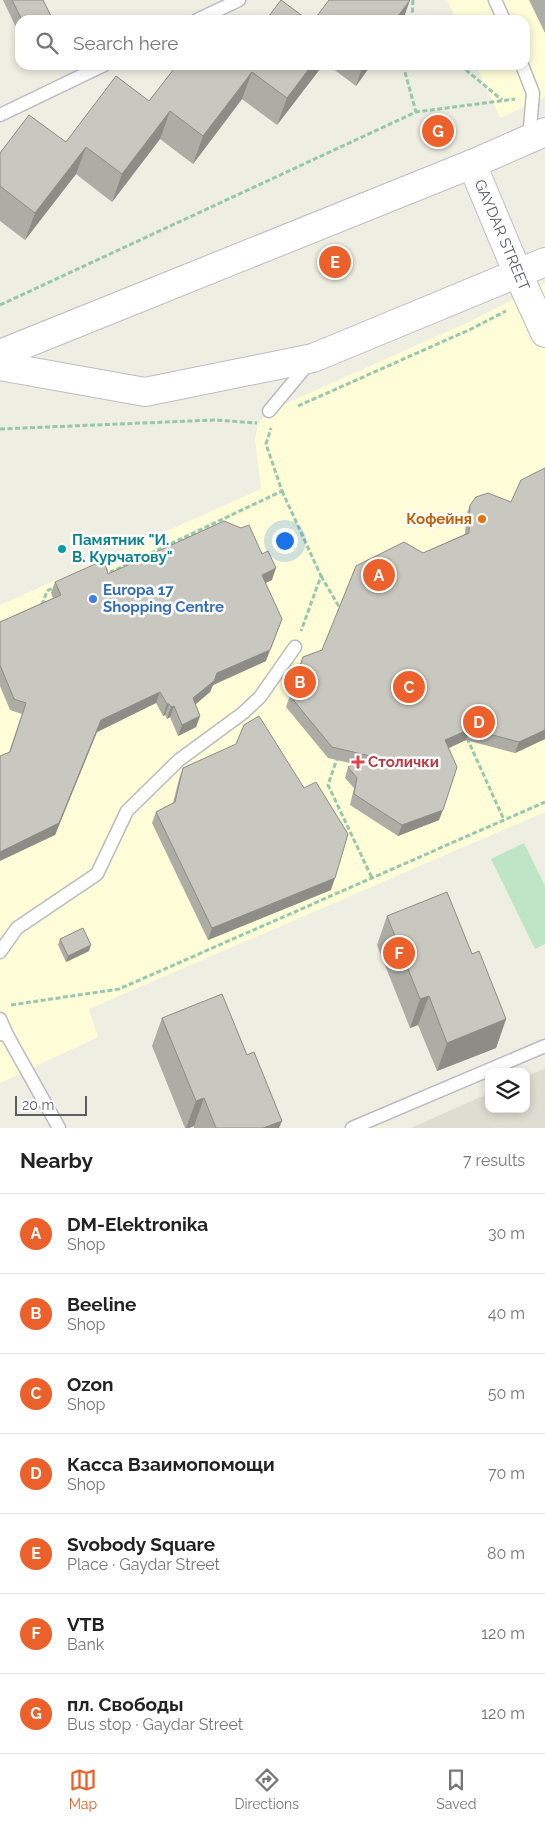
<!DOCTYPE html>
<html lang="en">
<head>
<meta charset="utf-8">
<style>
  :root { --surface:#fff; --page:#f2f2f2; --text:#222; --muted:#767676; --line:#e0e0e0; --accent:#eb602b }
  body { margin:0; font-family:Raleway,sans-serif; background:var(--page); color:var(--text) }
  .controls { position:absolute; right:15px; bottom:15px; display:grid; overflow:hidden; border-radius:10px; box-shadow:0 2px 8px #0003 }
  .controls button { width:45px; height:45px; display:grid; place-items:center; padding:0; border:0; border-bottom:1px solid var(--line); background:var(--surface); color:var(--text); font:25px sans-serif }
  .scale { position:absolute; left:15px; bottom:12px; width:72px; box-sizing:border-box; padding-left:5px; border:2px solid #5b5d64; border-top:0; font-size:14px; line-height:18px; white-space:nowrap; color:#5b5d64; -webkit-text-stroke:4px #fff; paint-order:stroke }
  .you { position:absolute; left:284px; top:540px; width:18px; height:18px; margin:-12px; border:4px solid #fff; border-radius:50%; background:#1a73e8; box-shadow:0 0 0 8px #1a73e833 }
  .badge { display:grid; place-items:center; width:32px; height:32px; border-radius:50%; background:var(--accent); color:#fff; font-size:16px; font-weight:700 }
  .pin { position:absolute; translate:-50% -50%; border:2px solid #fff; box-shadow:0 1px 5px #0006 }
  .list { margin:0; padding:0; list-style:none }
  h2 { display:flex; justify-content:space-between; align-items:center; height:65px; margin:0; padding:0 20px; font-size:21px }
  h2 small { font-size:16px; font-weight:400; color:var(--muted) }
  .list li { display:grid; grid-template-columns:32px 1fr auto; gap:15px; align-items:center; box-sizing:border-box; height:80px; padding:0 20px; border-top:1px solid var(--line) }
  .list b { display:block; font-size:19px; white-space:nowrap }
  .list p { margin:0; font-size:16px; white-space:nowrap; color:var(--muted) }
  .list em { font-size:16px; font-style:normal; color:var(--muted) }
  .icon { flex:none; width:28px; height:28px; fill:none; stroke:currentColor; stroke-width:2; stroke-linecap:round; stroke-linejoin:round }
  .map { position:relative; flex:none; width:545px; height:1128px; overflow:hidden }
  .search { position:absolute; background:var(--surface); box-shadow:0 2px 8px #0003; left:15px; right:15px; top:15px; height:55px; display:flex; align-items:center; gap:12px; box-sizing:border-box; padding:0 18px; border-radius:15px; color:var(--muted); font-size:19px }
  .sheet { height:625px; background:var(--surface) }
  nav { display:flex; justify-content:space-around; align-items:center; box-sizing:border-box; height:70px; border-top:1px solid var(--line); background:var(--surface); font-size:14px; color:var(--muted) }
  nav a { display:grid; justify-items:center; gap:2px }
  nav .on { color:var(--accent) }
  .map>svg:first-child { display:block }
  .commercial { fill:#fefdd7 }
  .education { fill:#deddd1 }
  .grass { fill:#bee6c6 }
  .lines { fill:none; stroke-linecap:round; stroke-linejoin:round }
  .lane-casing { stroke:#babbc2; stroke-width:15 }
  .secondary-casing { stroke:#bbbdc4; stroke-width:30 }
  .path { stroke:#97c7ae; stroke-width:3; stroke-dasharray:5 2.5; stroke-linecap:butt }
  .lane { stroke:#fff; stroke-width:12 }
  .secondary { stroke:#fff; stroke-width:28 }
  .wall { fill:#adaca5 }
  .shaded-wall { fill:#8d8c86 }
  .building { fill:#c9c8c0; stroke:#8d8c86 }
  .food-dot { fill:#e8710a; stroke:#fff; stroke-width:2 }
  .culture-dot { fill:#0f9aa8; stroke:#fff; stroke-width:2 }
  .shop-dot { fill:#3f7fe0; stroke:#fff; stroke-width:2 }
  .health-dot { fill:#e0444e; stroke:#fff; stroke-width:2 }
  .labels { text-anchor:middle; stroke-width:5; stroke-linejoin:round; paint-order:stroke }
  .street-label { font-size:15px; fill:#5b5d64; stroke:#fff }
  .food-label { font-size:15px; font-weight:bold; fill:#c56008; stroke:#fff; text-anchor:end }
  .culture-label { font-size:15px; font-weight:bold; fill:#0d838f; stroke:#fff; text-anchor:start }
  .shop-label { font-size:15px; font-weight:bold; fill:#366cbe; stroke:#fff; text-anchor:start }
  .health-label { font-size:15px; font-weight:bold; fill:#be3a42; stroke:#fff; text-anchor:start }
</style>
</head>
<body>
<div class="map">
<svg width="545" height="1128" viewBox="0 0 545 1128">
  <rect width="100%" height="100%" fill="#eeeee3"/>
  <!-- commercial -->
  <g class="commercial">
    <polygon points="447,0 545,0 545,97 500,118 476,65 525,65 525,20 456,20"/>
    <polygon points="545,283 545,812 89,1009 98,1037 0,1083 0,605 261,489 255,440 258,423 269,411 471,321"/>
  </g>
  <!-- education -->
  <polygon class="education" points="545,1068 545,1128 411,1128 489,1093 489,1109 526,1109 526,1077"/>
  <!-- grass -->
  <polygon class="grass" points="524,843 545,886 545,944 535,949 491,859"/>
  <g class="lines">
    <!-- lane casing -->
    <g class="lane-casing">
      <g id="lane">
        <polyline points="495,0 504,20"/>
        <polyline points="197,20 239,0"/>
        <polyline points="522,65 533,93 529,139"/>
        <polyline points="0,115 104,65"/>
        <polyline points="269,411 309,363"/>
        <polyline points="0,952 17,928 97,874 127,811 179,760 243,713 260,697 295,647"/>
        <polyline points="0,1019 7,1035"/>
        <polyline points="0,1034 7,1035 59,1128"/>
        <polyline points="352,1128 545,1046"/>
      </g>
    </g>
    <!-- secondary casing -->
    <g class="secondary-casing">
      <g id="secondary">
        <polyline points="472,164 518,274 545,333"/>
        <polyline points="0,354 472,164 545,132"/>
        <polyline points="0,366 145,392 313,358 545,262"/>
      </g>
    </g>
    <!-- path -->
    <g class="path">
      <polyline points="412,20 413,0"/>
      <polyline points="403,65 416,112"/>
      <polyline points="460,65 502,100"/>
      <polyline points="0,305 416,112 515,99"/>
      <polyline points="298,406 471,329 506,311"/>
      <polyline points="0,429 214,420 257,423"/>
      <polyline points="282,491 321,576 301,631"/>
      <polyline points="103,568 111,572 282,491 266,444 271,428"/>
      <polyline points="321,576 341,610"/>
      <polyline points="42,605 47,591 57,586"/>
      <polyline points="467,738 504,820"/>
      <polyline points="338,756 328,785 372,878"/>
      <polyline points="11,1005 119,989 545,802"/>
    </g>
    <!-- lane -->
    <use href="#lane" class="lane"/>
    <!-- secondary -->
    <use href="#secondary" class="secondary"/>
  </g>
  <!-- wall -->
  <g class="wall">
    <polygon points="3,0 43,0 53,20 20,20 20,36"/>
    <polygon points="529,0 545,0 545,33"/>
    <polygon points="177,65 323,65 277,125 242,99 193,164 160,139 112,202 76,174 25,240 0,221 0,153 66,142 149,101"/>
    <polygon points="328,65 371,65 356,86"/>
    <polygon points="545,468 545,739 515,753 466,740 449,748 439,820 398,836 350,805 354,788 345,778 348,767 354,764 328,758 286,707 303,657 322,650 423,553 465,534 466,516 470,505 511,502"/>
    <polygon points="108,574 272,580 266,583 266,661 213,685 210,692 195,704 200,716 196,727 178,736 170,717 167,719 165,715 163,716 156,703 97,732 55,835 9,752 22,714 10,710 0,686 0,622 53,598 51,593 55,582"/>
    <polygon points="183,768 331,890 208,940 152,823 156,812 173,803 179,779"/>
    <polygon points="387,916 472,954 506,1019 496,1048 437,1071 418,1025 410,1028 377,945"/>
    <polygon points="60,939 89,951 66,962 58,945"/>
    <polygon points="162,1018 247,1055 279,1128 194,1128 194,1126 189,1128 185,1128 152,1046"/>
  </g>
  <!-- shaded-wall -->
  <g class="shaded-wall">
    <polygon points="410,0 403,20 395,20"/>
    <polygon points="312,65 323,65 277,125 287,98"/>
    <polygon points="363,65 371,65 356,86"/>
    <polygon points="252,72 242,99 193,164 203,136"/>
    <polygon points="170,111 160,139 112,202 122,174"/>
    <polygon points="86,147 76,174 25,240 35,213"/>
    <polygon points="276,568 272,580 258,586 262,575"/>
    <polygon points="282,619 266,661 213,685 210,692 189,710 193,698 217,673"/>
    <polygon points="160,692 156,703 97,732 55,835 0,861 0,852 101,720"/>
    <polygon points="167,704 169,704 165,715 163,716"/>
    <polygon points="174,706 170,717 167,719 171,707"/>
    <polygon points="200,716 196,727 178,736 182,725"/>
    <polygon points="470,729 466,740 442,751 445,740"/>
    <polygon points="545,730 545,739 515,753 519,742"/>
    <polygon points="443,810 439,820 398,836 402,825"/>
    <polygon points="335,878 331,890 208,940 212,928"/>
    <polygon points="91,945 89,951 66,962 68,956"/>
    <polygon points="429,996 418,1025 410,1028 420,999"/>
    <polygon points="506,1019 496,1048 437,1071 447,1043"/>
    <polygon points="204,1098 194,1126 189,1128 186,1128 196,1101"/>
    <polygon points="282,1121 279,1128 263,1128"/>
  </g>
  <!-- building -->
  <g class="building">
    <polygon points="12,0 43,0 53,20 22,20"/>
    <polygon points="281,0 308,20 266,20"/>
    <polygon points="329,0 410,0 395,20 314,20"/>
    <polygon points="177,65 312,65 287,98 252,72 203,136 170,111 122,174 86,147 35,213 0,186 0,153 29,115 66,142 116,76 149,101"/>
    <polygon points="545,468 545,730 519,742 470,729 445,740 457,767 443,810 402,825 354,794 357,778 348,767 370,756 332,747 290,696 303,657 322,650 356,566 404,542 423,553 469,533 470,505 476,497 488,493 511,502 521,480"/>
    <polygon points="224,521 241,528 249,525 262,554 268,551 276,568 262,575 282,619 270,650 217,673 214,681 193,698 200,716 182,725 174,706 171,707 169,704 167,704 160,692 101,720 59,823 0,852 0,756 10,752 26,703 14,699 0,665 0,622 61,595 55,582 104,560 108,574"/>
    <polygon points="259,716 304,788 316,782 348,834 335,878 212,928 156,812 175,802 183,768 236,744 244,725"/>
    <polygon points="447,892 472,954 479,951 506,1019 447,1043 429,996 420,999 387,916"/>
    <polygon points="83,928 91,945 68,956 60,939"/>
    <polygon points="222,994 247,1055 254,1052 282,1121 263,1128 216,1128 204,1098 196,1101 162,1018"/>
  </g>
  <!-- markers -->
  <circle class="food-dot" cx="482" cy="519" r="5"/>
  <circle class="culture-dot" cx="62" cy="549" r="5"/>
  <circle class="shop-dot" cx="93" cy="599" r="5"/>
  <path class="health-dot" d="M355.5 754.5h5v5h5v5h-5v5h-5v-5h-5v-5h5z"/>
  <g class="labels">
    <!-- street labels -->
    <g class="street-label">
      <text transform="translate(502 235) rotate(67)" y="5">GAYDAR STREET</text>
    </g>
    <!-- food labels -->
    <g class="food-label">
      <text x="472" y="524">Кофейня</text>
    </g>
    <!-- culture labels -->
    <g class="culture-label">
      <text x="72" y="545">Памятник "И.<tspan x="72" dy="17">В. Курчатову"</tspan></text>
    </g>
    <!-- shop labels -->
    <g class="shop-label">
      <text x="103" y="595">Europa 17<tspan x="103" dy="17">Shopping Centre</tspan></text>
    </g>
    <!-- health labels -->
    <g class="health-label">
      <text x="368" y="767">Столички</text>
    </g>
  </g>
</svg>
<div class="controls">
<button><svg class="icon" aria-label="layers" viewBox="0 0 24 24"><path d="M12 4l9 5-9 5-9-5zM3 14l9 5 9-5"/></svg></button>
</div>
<div class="scale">20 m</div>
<div class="you"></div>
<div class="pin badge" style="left:379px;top:575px">A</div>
<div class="pin badge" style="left:300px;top:682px">B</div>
<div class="pin badge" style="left:409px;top:687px">C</div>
<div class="pin badge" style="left:479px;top:722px">D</div>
<div class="pin badge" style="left:335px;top:262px">E</div>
<div class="pin badge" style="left:399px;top:953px">F</div>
<div class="pin badge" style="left:438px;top:131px">G</div>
<div class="search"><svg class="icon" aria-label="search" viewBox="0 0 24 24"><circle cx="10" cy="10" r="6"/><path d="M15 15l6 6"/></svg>Search here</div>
</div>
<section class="sheet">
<h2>Nearby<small>7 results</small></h2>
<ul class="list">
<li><span class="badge">A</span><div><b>DM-Elektronika</b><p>Shop</p></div><em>30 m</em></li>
<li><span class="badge">B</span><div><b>Beeline</b><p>Shop</p></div><em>40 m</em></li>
<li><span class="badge">C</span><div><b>Ozon</b><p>Shop</p></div><em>50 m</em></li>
<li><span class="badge">D</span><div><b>Касса Взаимопомощи</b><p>Shop</p></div><em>70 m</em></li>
<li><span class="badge">E</span><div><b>Svobody Square</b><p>Place · Gaydar Street</p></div><em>80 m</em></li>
<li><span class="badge">F</span><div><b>VTB</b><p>Bank</p></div><em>120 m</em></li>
<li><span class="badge">G</span><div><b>пл. Свободы</b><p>Bus stop · Gaydar Street</p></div><em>120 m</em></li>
</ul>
</section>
<nav>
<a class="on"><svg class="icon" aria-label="map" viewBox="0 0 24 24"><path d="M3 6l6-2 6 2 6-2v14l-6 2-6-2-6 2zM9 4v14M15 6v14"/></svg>Map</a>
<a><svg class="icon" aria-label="directions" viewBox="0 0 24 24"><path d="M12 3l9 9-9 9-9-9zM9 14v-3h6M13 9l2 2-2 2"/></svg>Directions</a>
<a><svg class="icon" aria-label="saved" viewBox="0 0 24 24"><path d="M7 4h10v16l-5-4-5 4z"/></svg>Saved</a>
</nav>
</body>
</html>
